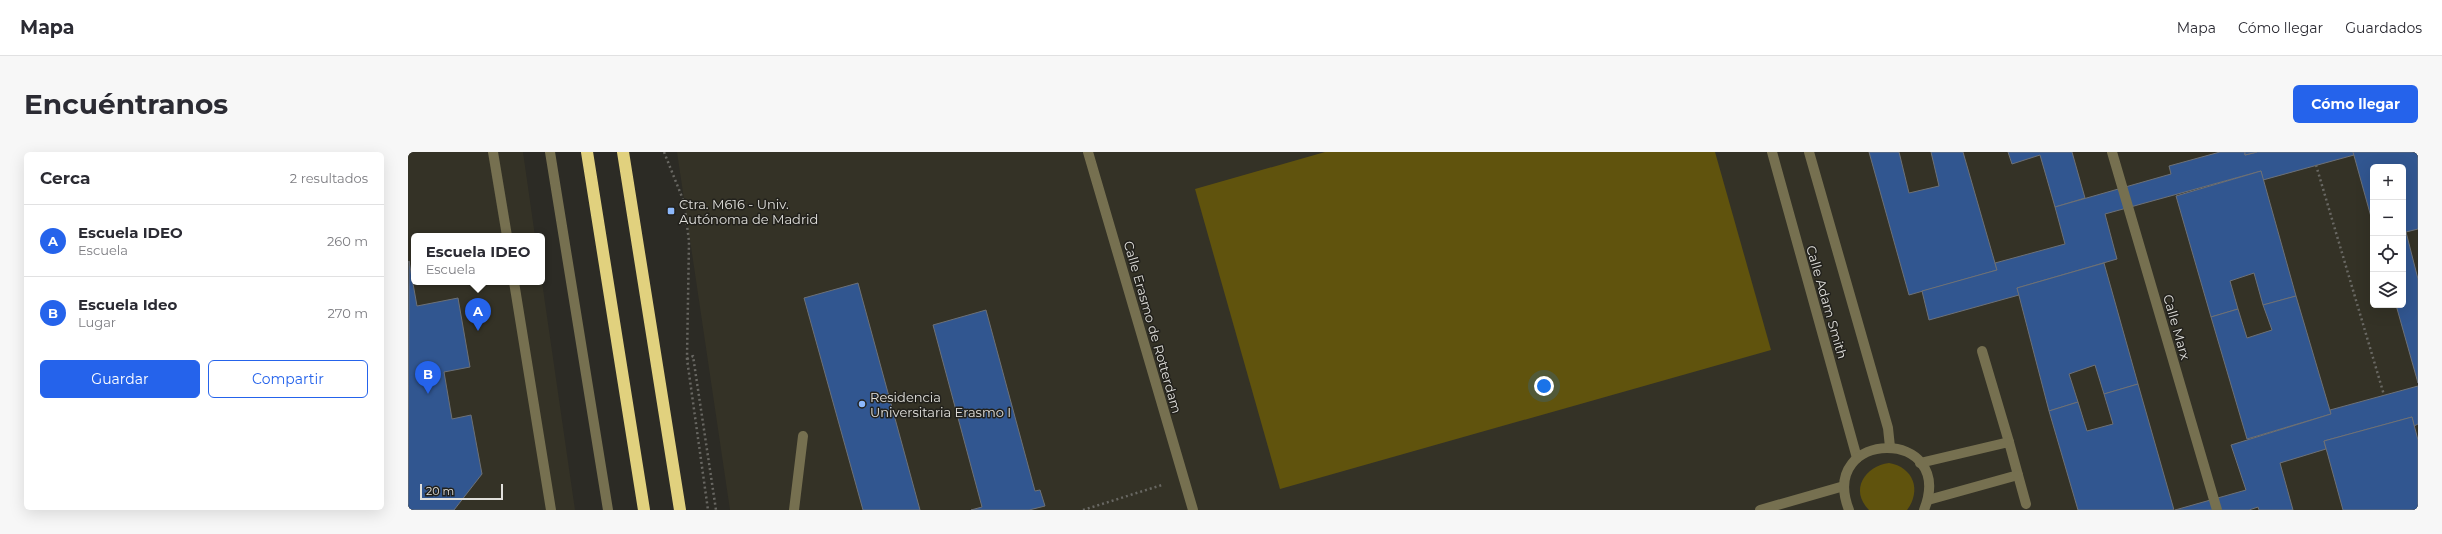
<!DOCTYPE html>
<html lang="es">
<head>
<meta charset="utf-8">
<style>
  :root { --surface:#fff; --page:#f7f7f7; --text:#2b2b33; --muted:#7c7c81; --line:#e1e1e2; --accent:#2563eb }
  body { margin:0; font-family:Montserrat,sans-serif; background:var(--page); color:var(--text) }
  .controls { position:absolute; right:12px; top:12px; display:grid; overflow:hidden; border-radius:6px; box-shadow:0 4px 16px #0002 }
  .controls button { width:36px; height:36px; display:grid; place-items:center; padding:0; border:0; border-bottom:1px solid var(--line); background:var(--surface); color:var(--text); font:20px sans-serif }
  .scale { position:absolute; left:12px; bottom:10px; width:83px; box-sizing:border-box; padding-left:4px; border:2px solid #e1e0dc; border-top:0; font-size:11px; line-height:14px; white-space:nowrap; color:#e1e0dc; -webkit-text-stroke:3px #22211c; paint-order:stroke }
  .you { position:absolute; left:1136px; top:234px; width:14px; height:14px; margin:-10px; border:3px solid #fff; border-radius:50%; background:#1a73e8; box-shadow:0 0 0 6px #1a73e833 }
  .badge { display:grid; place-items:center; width:26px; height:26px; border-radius:50%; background:var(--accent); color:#fff; font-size:13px; font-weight:700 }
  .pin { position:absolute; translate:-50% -33px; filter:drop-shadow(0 1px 2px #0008) }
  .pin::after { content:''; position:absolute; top:21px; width:14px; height:12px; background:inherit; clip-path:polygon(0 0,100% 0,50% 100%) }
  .popup { position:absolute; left:3px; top:81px; width:134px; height:52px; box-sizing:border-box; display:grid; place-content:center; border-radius:6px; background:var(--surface); filter:drop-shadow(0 1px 3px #0005); font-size:13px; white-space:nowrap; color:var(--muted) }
  .popup b { font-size:15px; color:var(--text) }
  .popup::after { content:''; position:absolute; left:50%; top:100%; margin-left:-8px; border:8px solid transparent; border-top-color:var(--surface) }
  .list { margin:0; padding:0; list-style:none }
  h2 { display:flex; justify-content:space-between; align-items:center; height:52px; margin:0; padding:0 16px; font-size:17px }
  h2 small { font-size:13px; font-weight:400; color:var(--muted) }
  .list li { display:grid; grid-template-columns:26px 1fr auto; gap:12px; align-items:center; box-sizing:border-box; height:72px; padding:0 16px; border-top:1px solid var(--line) }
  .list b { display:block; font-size:15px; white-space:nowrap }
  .list p { margin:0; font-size:13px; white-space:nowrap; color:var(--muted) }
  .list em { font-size:13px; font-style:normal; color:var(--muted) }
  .actions { display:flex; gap:8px; padding:12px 16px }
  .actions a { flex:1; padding:9px 0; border:1px solid var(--accent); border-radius:6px; text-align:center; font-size:14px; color:var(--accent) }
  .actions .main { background:var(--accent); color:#fff }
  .icon { flex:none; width:22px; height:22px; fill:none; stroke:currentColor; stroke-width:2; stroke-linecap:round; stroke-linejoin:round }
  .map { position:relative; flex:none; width:2010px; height:358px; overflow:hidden; border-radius:6px }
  header { display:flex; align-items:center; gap:24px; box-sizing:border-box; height:56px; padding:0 20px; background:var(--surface); border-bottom:1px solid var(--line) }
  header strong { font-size:19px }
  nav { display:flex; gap:22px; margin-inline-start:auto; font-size:14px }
  .intro { display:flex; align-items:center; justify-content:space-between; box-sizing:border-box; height:96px; padding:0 24px }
  h1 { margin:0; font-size:28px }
  .button { padding:10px 18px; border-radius:6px; background:var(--accent); color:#fff; font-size:14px; font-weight:700 }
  main { display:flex; gap:24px; padding:0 24px }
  aside { flex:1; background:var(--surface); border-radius:6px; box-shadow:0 4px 16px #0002 }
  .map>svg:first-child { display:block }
  .built { fill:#343226; fill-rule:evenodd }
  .green { fill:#60530d }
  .building { fill:#315690; stroke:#6d7177 }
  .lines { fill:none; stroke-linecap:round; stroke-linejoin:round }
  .path { stroke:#696863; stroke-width:2.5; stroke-dasharray:2 3; stroke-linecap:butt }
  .minor { stroke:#767050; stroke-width:10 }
  .highway { stroke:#e1d17e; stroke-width:12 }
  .poi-dot { fill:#8db9fc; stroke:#22211c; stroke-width:1.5 }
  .labels { text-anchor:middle; stroke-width:3; stroke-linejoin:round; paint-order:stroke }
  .poi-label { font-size:13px; fill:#e1e0dc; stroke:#22211c; text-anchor:start }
  .street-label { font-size:13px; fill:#e1e0dc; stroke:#22211c }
</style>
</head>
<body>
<header>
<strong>Mapa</strong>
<nav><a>Mapa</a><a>Cómo llegar</a><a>Guardados</a></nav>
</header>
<div class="intro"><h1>Encuéntranos</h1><a class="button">Cómo llegar</a></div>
<main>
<aside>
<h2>Cerca<small>2 resultados</small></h2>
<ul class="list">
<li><span class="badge">A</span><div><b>Escuela IDEO</b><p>Escuela</p></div><em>260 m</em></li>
<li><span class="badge">B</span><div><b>Escuela Ideo</b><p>Lugar</p></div><em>270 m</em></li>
</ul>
<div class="actions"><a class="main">Guardar</a><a>Compartir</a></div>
</aside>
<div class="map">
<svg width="2010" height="358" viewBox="0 0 2010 358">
  <rect width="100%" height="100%" fill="#2c2b25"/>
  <!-- built -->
  <g class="built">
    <polygon points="0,0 115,0 127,84 6,84 6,130 134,130 167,358 0,358"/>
    <path d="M269 0H2010V358H322ZM1965 15H1995V153H1965Z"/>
  </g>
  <!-- green -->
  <g class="green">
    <polygon points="917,0 1307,0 1363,198 872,337 787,37"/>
    <path d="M1481 311C1505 315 1514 338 1499 358H1461C1441 338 1457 314 1481 311Z"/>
  </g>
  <!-- building -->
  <g class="building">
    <polygon points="1461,0 1491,0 1501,41 1531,34 1523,0 1555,0 1589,118 1501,143"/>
    <polygon points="1600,0 1664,0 1677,46 1647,55 1632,3 1604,12"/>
    <polygon points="1812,0 1837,0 1837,3 1849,0 1945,0 1946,3 1855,28 1853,19 1697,62 1709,107 1609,136 1611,143 1521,168 1514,139 1589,118 1587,111 1657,92 1647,55 1763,22 1761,14"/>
    <polygon points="1837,0 1849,0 1837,3"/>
    <polygon points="1945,0 2010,0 2010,77 1998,80 2010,127 2010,231 1988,153 1995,153 1995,15 1965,15 1965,72"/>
    <polygon points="1853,19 1888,144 1855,153 1846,121 1822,129 1830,157 1803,165 1768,44"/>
    <polygon points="1,109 9,154 50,146 62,215 36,220 44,267 63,263 74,322 46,358 0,358"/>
    <polygon points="1696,111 1730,232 1696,242 1687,213 1661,222 1670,250 1641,259 1609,136"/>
    <polygon points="450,131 512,358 455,358 396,146"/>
    <polygon points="1888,144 1923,262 1839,287 1803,165 1830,157 1839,186 1864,178 1855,153"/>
    <polygon points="578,158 627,339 632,338 637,354 621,358 563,358 574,355 525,173"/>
    <polygon points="1730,232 1766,358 1670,358 1641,259 1670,250 1679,279 1705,272 1696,242"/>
    <polygon points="2010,234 2010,272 2006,274 2004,265 1916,289 1918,297 1872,311 1885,358 1851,358 1850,355 1841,358 1767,358 1838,338 1823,293 1923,262 1922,258"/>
    <polygon points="2004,265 2010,288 2010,358 1935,358 1916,289"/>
  </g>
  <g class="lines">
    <!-- path -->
    <g class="path">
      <polyline points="256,0 276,50 281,89 279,207 300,358"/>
      <polyline points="1908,13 1976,243"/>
      <polyline points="279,207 285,204 308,358"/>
      <polyline points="675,358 754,333"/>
    </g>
    <!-- minor -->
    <g class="minor">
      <polyline points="85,0 99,84"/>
      <polyline points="142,0 200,358"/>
      <polyline points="680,0 785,358"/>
      <polyline points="1364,0 1449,306"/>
      <polyline points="1401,0 1480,276 1482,295"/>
      <polyline points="1704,0 1809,358"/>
      <polyline points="106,130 143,358"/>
      <polyline points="1574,199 1601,290"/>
      <polyline points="1512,311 1601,290 1610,323 1520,348"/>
      <polyline points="1610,323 1618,352"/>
      <polyline points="386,358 395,284"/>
      <polyline points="1352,358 1436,334"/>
      <path d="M1441 358C1409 276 1549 275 1516 358"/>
    </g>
    <!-- highway -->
    <g class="highway">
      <polyline points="179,0 236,358"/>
      <polyline points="215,0 272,358"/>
    </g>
  </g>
  <!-- markers -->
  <g class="poi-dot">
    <rect x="259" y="55" width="8" height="8" rx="2"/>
    <circle cx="454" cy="252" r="4"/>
  </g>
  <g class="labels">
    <!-- poi labels -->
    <g class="poi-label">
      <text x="271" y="57">Ctra. M616 - Univ.<tspan x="271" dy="15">Autónoma de Madrid</tspan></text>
      <text x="462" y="250">Residencia<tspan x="462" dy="15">Universitaria Erasmo I</tspan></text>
    </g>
    <!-- street labels -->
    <g class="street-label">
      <text transform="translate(1419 150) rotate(74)" y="5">Calle Adam Smith</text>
      <text transform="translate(745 175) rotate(74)" y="5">Calle Erasmo de Rotterdam</text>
      <text transform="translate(1769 175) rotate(74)" y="5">Calle Marx</text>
    </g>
  </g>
</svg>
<div class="controls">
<button>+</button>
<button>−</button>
<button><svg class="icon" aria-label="locate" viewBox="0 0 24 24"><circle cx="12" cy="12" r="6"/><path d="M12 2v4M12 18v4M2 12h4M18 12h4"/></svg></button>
<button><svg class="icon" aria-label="layers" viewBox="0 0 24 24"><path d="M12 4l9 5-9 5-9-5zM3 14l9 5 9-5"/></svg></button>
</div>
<div class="scale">20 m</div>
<div class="you"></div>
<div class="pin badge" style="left:70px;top:179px">A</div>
<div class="popup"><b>Escuela IDEO</b>Escuela</div>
<div class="pin badge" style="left:20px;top:242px">B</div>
</div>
</main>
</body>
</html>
